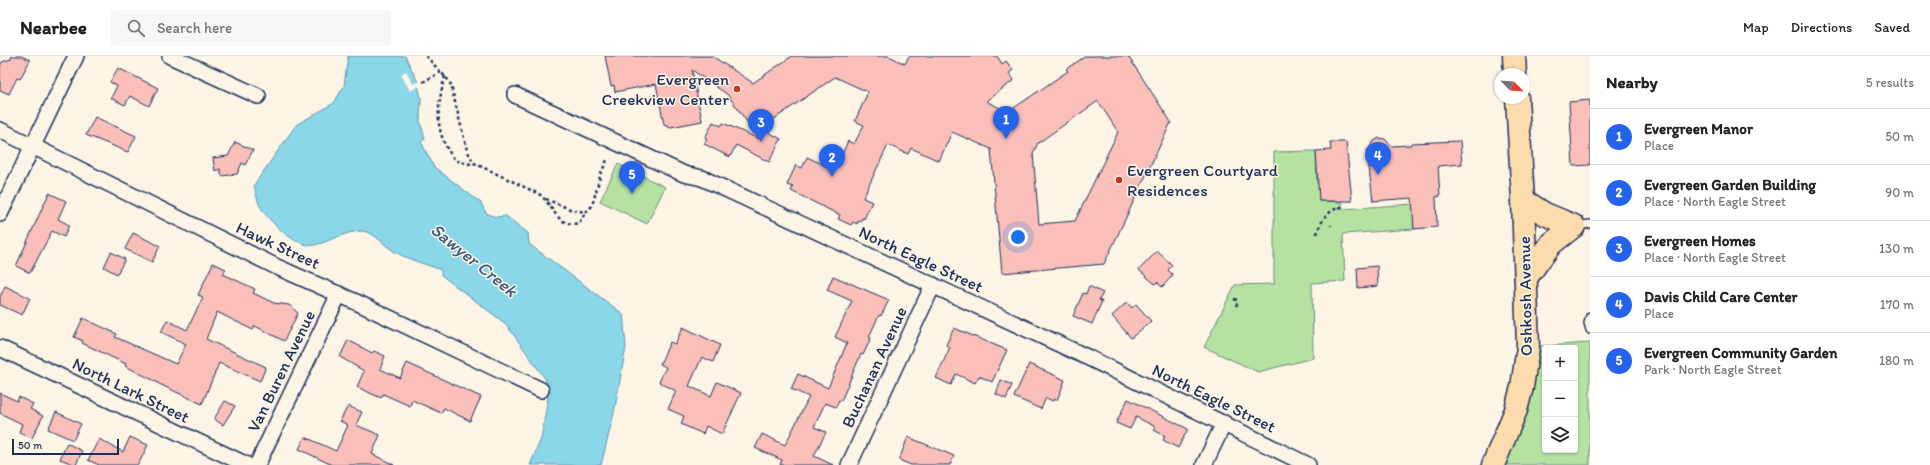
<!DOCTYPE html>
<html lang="en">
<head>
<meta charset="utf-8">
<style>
  :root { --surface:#fff; --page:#f6f6f6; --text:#222; --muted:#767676; --line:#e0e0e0; --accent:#2563eb }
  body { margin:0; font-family:Itim,sans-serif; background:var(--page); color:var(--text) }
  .controls { position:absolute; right:12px; bottom:12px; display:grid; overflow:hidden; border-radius:4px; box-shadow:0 1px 3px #0004 }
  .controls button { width:36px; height:36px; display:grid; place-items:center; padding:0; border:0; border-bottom:1px solid var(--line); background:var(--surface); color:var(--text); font:20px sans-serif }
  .compass { position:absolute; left:1494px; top:12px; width:36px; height:36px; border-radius:50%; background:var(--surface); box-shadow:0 1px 3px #0004; rotate:115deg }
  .scale { position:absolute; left:12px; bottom:10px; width:107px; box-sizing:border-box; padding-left:4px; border:2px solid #1b2f5e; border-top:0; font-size:11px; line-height:14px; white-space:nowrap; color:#1b2f5e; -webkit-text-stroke:3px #fcf5e5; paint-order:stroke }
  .you { position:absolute; left:1018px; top:181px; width:14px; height:14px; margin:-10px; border:3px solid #fff; border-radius:50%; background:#1a73e8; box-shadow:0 0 0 6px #1a73e833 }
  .badge { display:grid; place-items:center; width:26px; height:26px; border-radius:50%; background:var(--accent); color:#fff; font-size:13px; font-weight:700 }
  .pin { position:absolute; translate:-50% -33px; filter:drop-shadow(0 1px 2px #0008) }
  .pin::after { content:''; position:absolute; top:21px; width:14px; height:12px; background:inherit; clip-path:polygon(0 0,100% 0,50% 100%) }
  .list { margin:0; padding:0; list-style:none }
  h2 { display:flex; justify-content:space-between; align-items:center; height:52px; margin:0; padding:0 16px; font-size:17px }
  h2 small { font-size:13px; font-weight:400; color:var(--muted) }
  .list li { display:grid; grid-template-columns:26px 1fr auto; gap:12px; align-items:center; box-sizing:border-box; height:56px; padding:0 16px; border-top:1px solid var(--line) }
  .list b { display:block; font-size:15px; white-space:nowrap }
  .list p { margin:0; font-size:13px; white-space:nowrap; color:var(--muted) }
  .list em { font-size:13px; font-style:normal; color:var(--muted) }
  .icon { flex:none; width:22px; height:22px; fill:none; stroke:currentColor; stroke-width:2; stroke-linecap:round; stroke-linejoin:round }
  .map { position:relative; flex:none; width:1590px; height:409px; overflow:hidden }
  header { display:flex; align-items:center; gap:24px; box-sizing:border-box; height:56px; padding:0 20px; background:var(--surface); border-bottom:1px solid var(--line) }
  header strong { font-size:19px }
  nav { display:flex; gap:22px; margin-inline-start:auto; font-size:14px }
  .search { width:280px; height:36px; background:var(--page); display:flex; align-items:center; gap:10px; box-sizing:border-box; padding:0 14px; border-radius:4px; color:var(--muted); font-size:15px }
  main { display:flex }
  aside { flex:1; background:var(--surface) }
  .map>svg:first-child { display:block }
  .green { fill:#b5e2a1; stroke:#688880; fill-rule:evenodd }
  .water { fill:#8ad7e9; stroke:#5e94b1 }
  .pier { fill:#fcf5e5 }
  .building { fill:#fbbfba; stroke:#1b2f5e; fill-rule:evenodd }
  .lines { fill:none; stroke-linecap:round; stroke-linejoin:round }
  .lane-casing { stroke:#1b2f5e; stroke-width:10 }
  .street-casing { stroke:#1b2f5e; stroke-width:18 }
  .primary-casing { stroke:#1b2f5e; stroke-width:25 }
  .path { stroke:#1b2f5e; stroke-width:2.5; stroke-dasharray:3 3; stroke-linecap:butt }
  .lane { stroke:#fcf5e5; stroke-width:7 }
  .street { stroke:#fcf5e5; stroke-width:15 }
  .primary { stroke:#fcdcac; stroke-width:22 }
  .poi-dot { fill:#c8321e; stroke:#fcf5e5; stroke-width:1.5 }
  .labels { text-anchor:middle; stroke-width:3; stroke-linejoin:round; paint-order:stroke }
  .poi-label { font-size:17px; fill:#1b2f5e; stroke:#fcf5e5; text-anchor:end }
  .street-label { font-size:17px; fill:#1b2f5e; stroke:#fcf5e5 }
  .water-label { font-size:18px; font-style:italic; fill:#375981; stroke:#fcf5e5 }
</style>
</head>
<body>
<header>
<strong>Nearbee</strong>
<div class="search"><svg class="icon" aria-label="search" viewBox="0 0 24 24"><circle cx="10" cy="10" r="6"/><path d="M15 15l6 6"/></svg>Search here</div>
<nav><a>Map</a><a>Directions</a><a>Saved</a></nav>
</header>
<main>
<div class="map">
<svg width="1590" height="409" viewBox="0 0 1590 409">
  <rect width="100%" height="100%" fill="#fcf5e5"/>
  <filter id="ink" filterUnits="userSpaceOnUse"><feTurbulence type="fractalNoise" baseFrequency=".025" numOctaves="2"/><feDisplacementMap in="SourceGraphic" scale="8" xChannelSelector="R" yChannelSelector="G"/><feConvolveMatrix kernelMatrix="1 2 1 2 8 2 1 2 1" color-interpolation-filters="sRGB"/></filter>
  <g filter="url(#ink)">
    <!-- green -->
    <g class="green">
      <polygon points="1316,95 1317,128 1319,129 1319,145 1342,146 1343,153 1413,148 1414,173 1343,178 1345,225 1312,227 1313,302 1258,316 1204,291 1235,229 1274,228 1274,96"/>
      <polygon points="618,108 665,131 647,168 600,145"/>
      <path d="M1590 287V409H1493L1528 291ZM1545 292H1575V394H1545Z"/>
    </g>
    <!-- water -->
    <path class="water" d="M348 0H405L417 24 421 42 420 65 425 83 421 86 434 111 481 147 486 157 496 161 506 160 528 177 529 188 623 258 626 291 614 357 601 409H530L541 383 548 342 546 324 506 268 441 219V214C424 207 403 203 388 191 380 185 373 176 362 175 346 175 331 185 315 189 297 193 268 165 260 150 257 144 256 136 254 129L296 69 334 47 344 30Z"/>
    <!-- pier -->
    <polygon class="pier" points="406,15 413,28 419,25 420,30 410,35 401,18"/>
    <!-- building -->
    <g class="building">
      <polygon points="12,0 21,0 30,4 20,23 17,22 9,38 0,34 0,10 2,6 11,3"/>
      <path d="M605 0H712L753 27 792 0H889L905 8 909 0H997L1002 8 1006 5 1013 14 1009 17 1014 24 986 45 1008 56 1068 15 1066 13 1086 0H1128L1171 66 1104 208 1002 217 991 93 952 76 939 105 911 92 908 98 888 89 863 142 872 146 864 163 862 162 860 166 858 165 857 168 853 166 851 169 838 163 840 159 791 135 793 131 787 129 796 109 802 112 807 101 835 114 848 85 854 88 864 69 855 65 868 36 835 21 761 72 781 83 769 106 736 89 730 101 704 88 707 83 705 82 713 66 721 70 723 67 759 83 728 39 692 14 702 65 671 71 664 68 656 28 615 36 614 29 611 30ZM1098 45 1118 76 1075 165 1039 168 1033 97 1038 87Z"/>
      <polygon points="118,12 158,32 149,50 130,40 125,49 111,42 117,30 110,26"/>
      <polygon points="1590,44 1590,109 1573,110 1569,46"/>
      <polygon points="95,61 136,80 128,96 86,79"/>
      <polygon points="1379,82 1385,83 1391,90 1411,89 1411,87 1460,85 1462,108 1438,110 1440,140 1436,141 1437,171 1414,173 1412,142 1373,145 1367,95 1374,85"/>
      <polygon points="235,86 253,94 245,109 242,107 237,118 222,120 220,113 215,115 213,102 228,100"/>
      <polygon points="1330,86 1346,86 1352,145 1319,145 1316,95 1331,94"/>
      <polygon points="49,137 66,145 58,163 69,169 64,181 52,175 30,217 16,210"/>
      <polygon points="133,177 160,190 152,206 125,193"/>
      <polygon points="1157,195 1172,209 1168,214 1173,219 1162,231 1157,226 1155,228 1139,214"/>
      <polygon points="111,196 125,203 117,218 104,211"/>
      <polygon points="213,207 226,213 223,218 255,233 253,237 274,247 289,249 298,257 284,285 255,270 253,274 217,256 206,283 266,311 260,325 219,307 202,348 157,327 157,326 125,310 126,308 82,287 83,285 74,281 83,262 117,278 115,281 176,308 186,288 161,276 167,264 187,274 203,241 198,239"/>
      <polygon points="1377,210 1378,230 1358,232 1357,212"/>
      <polygon points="833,220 889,244 881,260 879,259 869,281 871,282 863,299 861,298 841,345 839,344 836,351 825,347 814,371 826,376 814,400 833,409 780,409 782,404 755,392 762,378 785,389 809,341 791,333 798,318 828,332 847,287 835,281 852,245 827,234"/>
      <polygon points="5,230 30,242 22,259 0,249 0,241"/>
      <polygon points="1089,230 1103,237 1099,244 1102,245 1092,268 1073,260 1083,237 1086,238"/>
      <polygon points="1127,246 1132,252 1136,248 1151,265 1131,282 1112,260"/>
      <polygon points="683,271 720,289 713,306 702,301 689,330 711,340 717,326 741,337 722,378 706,370 703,378 681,368 684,360 668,353 676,335 659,326 666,311 660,308 670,286 675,288"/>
      <polygon points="954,272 1007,294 992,326 979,320 975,327 956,318 951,329 936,322 950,291 946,289"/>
      <polygon points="348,284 372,297 374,295 385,300 380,313 400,322 407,307 481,341 470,365 444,352 441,357 412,344 410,350 383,338 381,342 357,331 364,315 340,301"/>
      <polygon points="1029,308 1065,324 1057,344 1054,343 1053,345 1046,342 1041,353 1014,341"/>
      <polygon points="1001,324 1012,329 1006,343 996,338"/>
      <polygon points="0,337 17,345 19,341 33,348 30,353 43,360 32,382 19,376 22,368 0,357"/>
      <polygon points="1128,343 1188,373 1178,392 1163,384 1165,380 1154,374 1156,371 1136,361 1130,373 1116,367"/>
      <polygon points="225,345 235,350 223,369 214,363"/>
      <polygon points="348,350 362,356 356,369 380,379 372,398 394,409 332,409 299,393 305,381 336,395 348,369 340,365"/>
      <polygon points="56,356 81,368 73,384 48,373"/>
      <polygon points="130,381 148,389 138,409 99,409 88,404 99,383 123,396"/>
      <polygon points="908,381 954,400 950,409 911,409 899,404"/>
      <polygon points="67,387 82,395 76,409 60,403"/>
    </g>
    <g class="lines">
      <!-- lane casing -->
      <g class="lane-casing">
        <g id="lane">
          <polyline points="1576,170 1590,168"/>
          <polyline points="1590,260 1588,267 1590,274"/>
        </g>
      </g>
      <!-- street casing -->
      <g class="street-casing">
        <g id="street">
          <polyline points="170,0 258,40"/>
          <polyline points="515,39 684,118 702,122 1089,302 1308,409"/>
          <polyline points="0,74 277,211 356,246 541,334"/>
          <polyline points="0,158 76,0"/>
          <polyline points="0,292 247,409"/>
          <polyline points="257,409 339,238"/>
          <polyline points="849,409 933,229"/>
          <polyline points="1204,409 1224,367"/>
        </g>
      </g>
      <!-- primary casing -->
      <g class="primary-casing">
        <g id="primary">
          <polyline points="1514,0 1515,18"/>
          <polyline points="1523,144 1545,158 1574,170 1551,188 1526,222"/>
          <polyline points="1493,409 1516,354 1522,331 1528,291 1523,144 1517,42"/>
        </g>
      </g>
      <!-- path -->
      <g class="path">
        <path d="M426 0 450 26 467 94 474 107 539 138C554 149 556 172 579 167L586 156"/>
        <path d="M445 20C437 52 433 76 455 104L468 108 474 107"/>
        <polyline points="423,26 441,16"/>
        <polyline points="546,143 572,154 586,156 592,150 601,117 608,102"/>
        <polyline points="1331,170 1331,169"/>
        <path d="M1317 178C1320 165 1329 153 1342 151"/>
        <polyline points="1234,243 1237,244"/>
        <polyline points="1236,250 1238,246"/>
      </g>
      <!-- lane -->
      <use href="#lane" class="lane"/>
      <!-- street -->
      <use href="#street" class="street"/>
      <!-- primary -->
      <use href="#primary" class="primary"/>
    </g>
  </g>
  <!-- markers -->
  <g class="poi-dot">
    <circle cx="737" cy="33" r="4"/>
    <circle cx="1119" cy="124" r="4"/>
  </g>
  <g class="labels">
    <!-- poi labels -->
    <g class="poi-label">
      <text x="729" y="29">Evergreen<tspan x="729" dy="20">Creekview Center</tspan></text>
      <text x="1127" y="120" text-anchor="start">Evergreen Courtyard<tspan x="1127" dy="20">Residences</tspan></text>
    </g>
    <!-- street labels -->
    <g class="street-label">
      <text transform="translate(278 189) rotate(25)" y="6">Hawk Street</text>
      <text transform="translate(921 203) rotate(25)" y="6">North Eagle Street</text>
      <text transform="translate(1525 240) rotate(-91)" y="6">Oshkosh Avenue</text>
      <text transform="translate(874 311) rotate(-65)" y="6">Buchanan Avenue</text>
      <text transform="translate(281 315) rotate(-64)" y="6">Van Buren Avenue</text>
      <text transform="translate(131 334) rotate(26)" y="6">North Lark Street</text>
      <text transform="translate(1214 342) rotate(26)" y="6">North Eagle Street</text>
    </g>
    <!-- water labels -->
    <g class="water-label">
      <text transform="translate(474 204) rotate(39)" y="6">Sawyer Creek</text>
    </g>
  </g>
</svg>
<div class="controls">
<button>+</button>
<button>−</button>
<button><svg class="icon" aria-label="layers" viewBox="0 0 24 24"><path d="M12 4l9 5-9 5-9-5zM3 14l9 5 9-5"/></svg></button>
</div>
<svg class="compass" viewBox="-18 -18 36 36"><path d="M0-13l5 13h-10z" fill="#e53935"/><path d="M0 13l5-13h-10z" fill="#767676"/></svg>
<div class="scale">50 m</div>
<div class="you"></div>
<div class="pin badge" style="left:1006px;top:83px">1</div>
<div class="pin badge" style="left:832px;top:121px">2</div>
<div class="pin badge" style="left:761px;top:86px">3</div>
<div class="pin badge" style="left:1378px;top:119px">4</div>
<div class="pin badge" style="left:632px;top:138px">5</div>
</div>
<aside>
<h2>Nearby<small>5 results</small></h2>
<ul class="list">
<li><span class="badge">1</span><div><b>Evergreen Manor</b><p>Place</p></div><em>50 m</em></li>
<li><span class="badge">2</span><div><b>Evergreen Garden Building</b><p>Place · North Eagle Street</p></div><em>90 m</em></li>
<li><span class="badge">3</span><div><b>Evergreen Homes</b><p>Place · North Eagle Street</p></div><em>130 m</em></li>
<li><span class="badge">4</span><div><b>Davis Child Care Center</b><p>Place</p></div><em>170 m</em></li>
<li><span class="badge">5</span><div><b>Evergreen Community Garden</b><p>Park · North Eagle Street</p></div><em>180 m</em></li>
</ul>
</aside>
</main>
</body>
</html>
